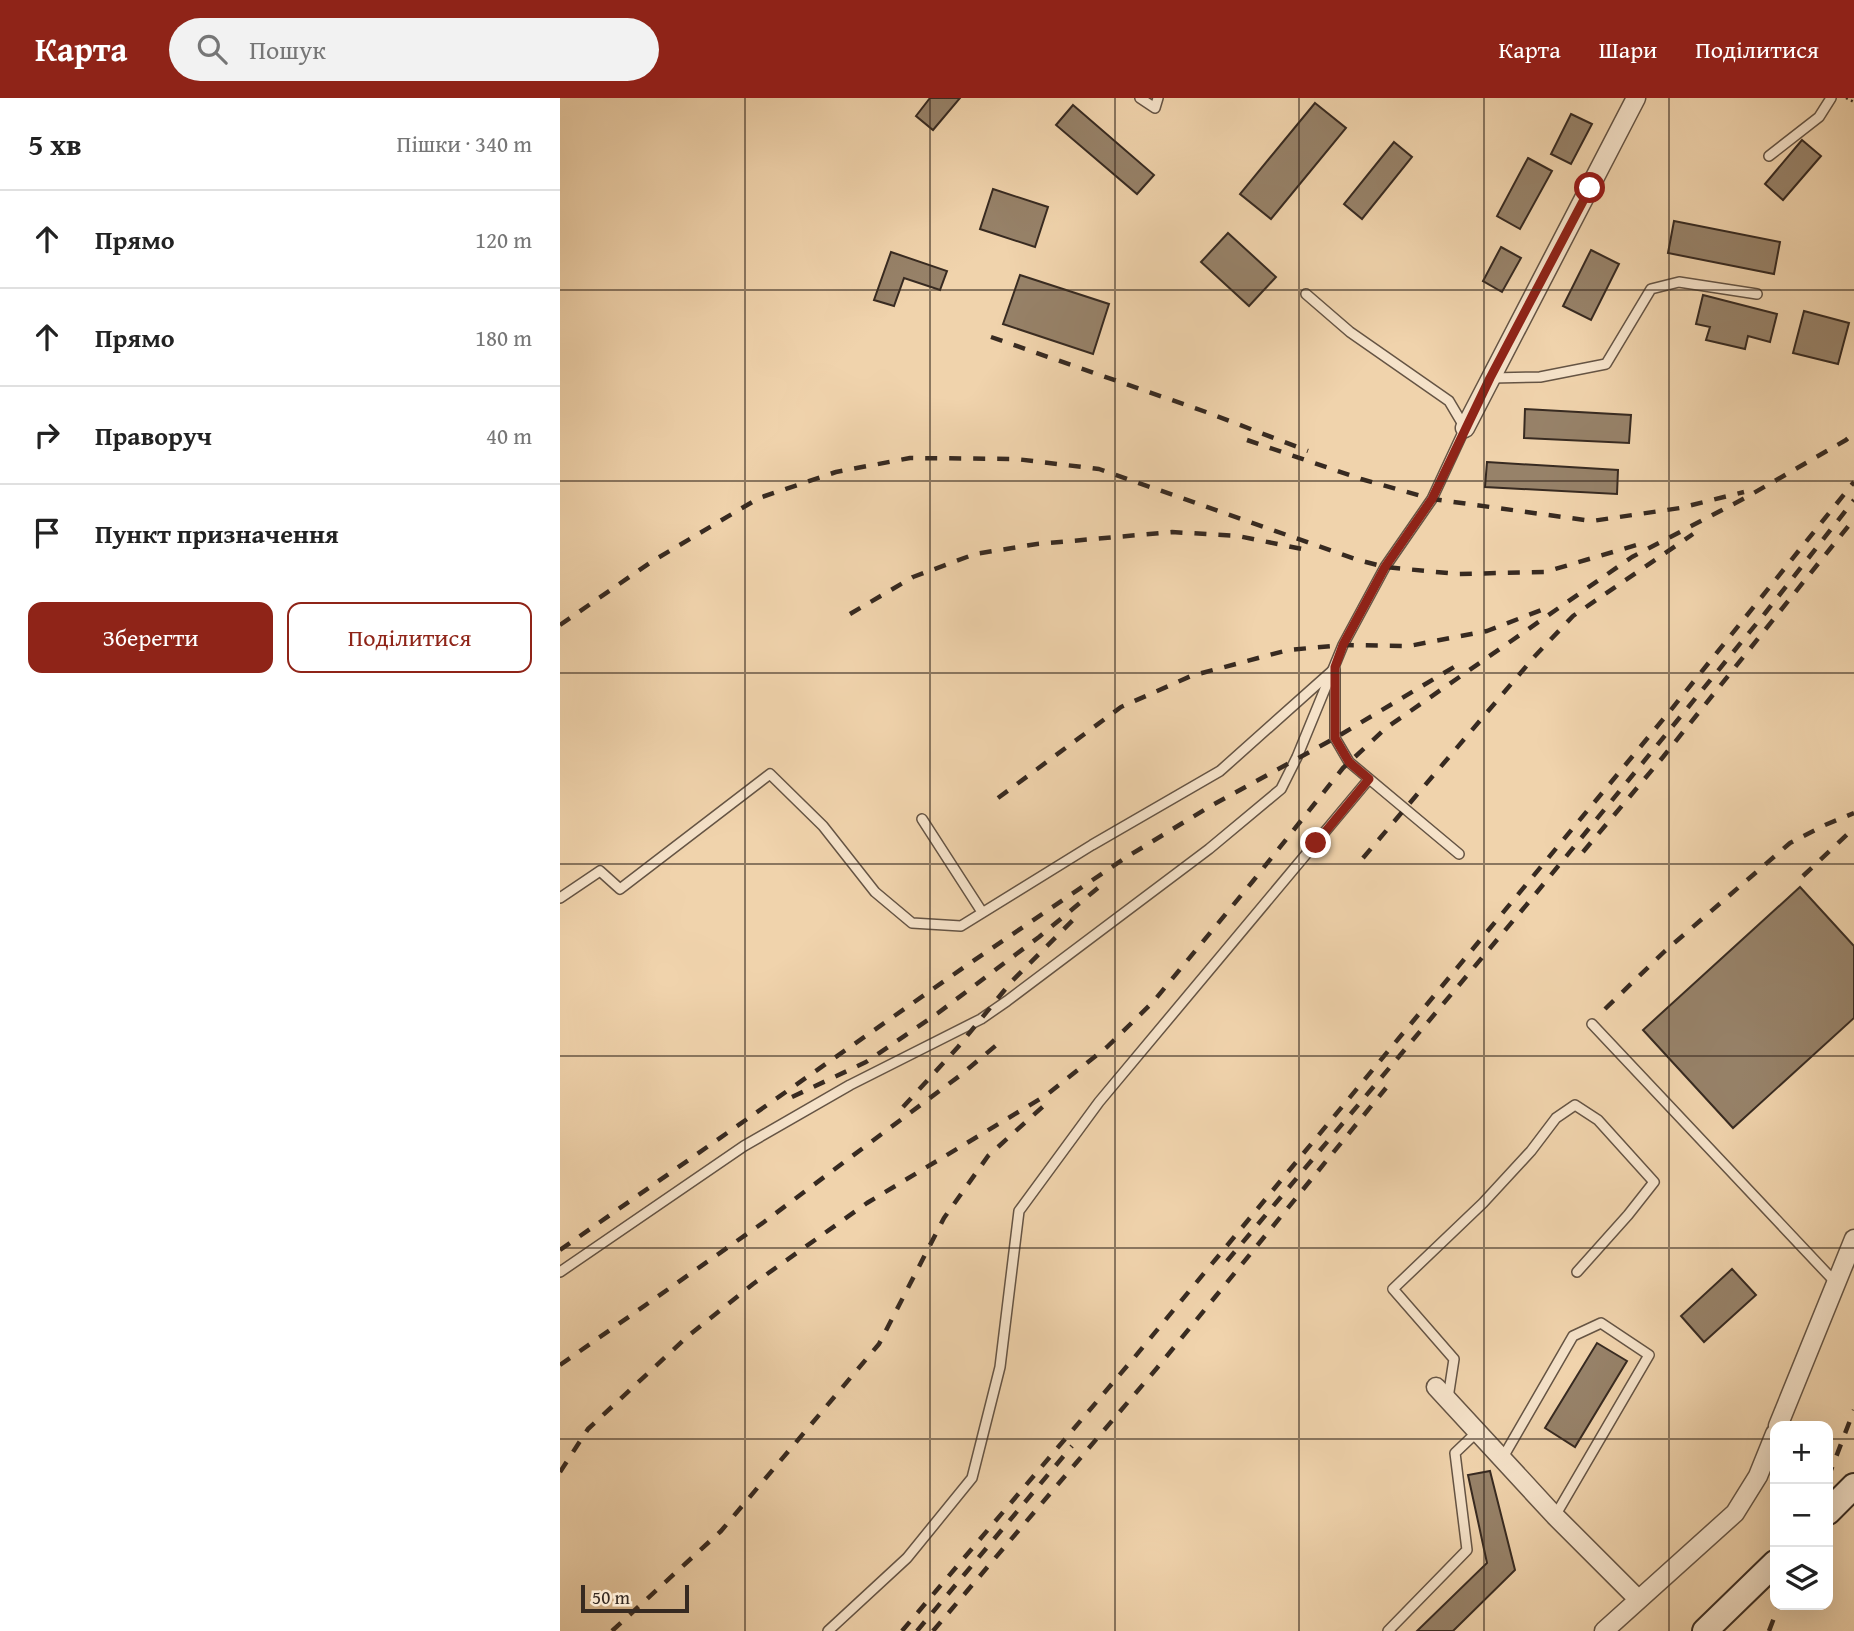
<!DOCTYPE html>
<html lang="uk">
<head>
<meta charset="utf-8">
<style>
  :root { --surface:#fff; --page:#f2f2f2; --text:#222; --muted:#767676; --line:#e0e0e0; --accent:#8f2418 }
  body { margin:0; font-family:"Gentium Book Plus",serif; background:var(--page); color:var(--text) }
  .controls { position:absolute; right:21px; bottom:21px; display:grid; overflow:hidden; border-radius:14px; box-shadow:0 7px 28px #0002 }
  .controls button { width:63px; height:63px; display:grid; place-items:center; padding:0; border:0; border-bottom:2px solid var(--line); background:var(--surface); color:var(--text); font:35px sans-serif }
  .scale { position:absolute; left:21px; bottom:18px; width:108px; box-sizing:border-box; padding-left:7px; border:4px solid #372a21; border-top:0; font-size:19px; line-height:24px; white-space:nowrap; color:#372a21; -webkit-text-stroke:5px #f5e2c9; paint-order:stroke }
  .stop { position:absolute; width:21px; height:21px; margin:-16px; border:5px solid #8f2418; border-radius:50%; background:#fff }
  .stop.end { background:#8f2418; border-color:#fff; box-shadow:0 2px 7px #0008 }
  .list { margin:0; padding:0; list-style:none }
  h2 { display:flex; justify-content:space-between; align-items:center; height:91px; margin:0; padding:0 28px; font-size:30px }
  h2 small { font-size:23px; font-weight:400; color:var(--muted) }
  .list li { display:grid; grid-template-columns:46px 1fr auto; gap:21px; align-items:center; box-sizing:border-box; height:98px; padding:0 28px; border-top:2px solid var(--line) }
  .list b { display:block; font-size:26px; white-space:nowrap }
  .list em { font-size:23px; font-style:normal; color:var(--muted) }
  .actions { display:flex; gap:14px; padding:21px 28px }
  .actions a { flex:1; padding:16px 0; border:2px solid var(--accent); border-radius:14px; text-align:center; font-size:24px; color:var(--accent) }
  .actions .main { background:var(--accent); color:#fff }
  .icon { flex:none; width:38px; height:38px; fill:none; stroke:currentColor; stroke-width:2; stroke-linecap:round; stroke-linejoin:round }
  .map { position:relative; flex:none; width:1294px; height:1533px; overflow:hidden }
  header { display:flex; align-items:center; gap:42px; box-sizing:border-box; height:98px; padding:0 35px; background:var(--accent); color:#fff }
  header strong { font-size:33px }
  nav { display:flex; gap:38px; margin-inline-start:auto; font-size:24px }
  .search { width:490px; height:63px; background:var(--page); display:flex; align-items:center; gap:18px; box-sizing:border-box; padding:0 24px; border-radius:38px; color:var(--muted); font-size:26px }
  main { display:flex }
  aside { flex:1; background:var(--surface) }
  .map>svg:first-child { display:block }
  .building { fill:#978269; stroke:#372a21; stroke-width:2 }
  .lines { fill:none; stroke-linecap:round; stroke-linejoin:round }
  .service-casing { stroke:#655444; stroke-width:12 }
  .minor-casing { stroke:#655444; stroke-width:21 }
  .secondary-casing { stroke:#372a21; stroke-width:28 }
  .path { stroke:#372a21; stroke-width:2.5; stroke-dasharray:2 3.5; stroke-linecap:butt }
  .service { stroke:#f5e2c9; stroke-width:9 }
  .minor { stroke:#f5e2c9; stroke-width:18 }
  .secondary { stroke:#f5e2c9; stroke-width:24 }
  .rail { stroke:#372a21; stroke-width:4.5; stroke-dasharray:12 12; stroke-linecap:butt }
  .route { stroke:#8f2418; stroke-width:9 }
  .grid { fill:none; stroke:#372a21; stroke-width:2; stroke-opacity:0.55 }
</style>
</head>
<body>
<header>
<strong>Карта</strong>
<div class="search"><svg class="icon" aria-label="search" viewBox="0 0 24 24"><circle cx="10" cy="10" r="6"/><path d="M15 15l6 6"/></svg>Пошук</div>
<nav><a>Карта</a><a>Шари</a><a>Поділитися</a></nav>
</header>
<main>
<aside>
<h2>5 хв<small>Пішки · 340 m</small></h2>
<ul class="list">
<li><svg class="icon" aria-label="ahead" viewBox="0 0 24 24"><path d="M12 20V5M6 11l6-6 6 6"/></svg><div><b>Прямо</b></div><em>120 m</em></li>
<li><svg class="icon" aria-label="ahead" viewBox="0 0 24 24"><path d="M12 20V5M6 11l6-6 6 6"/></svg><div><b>Прямо</b></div><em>180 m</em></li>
<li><svg class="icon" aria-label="right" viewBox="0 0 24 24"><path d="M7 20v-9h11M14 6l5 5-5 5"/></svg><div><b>Праворуч</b></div><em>40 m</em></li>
<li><svg class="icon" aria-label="arrive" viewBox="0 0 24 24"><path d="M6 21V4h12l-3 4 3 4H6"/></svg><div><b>Пункт призначення</b></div></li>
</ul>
<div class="actions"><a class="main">Зберегти</a><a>Поділитися</a></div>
</aside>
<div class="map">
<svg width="1294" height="1533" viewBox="0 0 1294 1533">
  <rect width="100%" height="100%" fill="#f0d3ac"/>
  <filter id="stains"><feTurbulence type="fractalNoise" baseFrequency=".00286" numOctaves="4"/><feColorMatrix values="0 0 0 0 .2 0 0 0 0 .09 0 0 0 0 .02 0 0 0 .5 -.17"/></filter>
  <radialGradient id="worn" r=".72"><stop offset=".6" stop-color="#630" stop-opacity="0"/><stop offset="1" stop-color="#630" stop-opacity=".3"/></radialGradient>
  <!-- building -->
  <g class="building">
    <polygon points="370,0 400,0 373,32 356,18"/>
    <polygon points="755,5 786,30 711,121 680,96"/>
    <polygon points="513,7 594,77 577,96 496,27"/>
    <polygon points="1011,16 1032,26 1011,66 991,56"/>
    <polygon points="1242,42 1261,58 1223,102 1205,86"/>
    <polygon points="834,44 852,59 802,121 784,106"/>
    <polygon points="968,60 992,73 960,131 937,118"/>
    <polygon points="433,91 488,109 475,149 420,131"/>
    <polygon points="1114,123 1220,144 1214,176 1108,155"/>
    <polygon points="668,135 716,179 689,208 641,164"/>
    <polygon points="941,149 961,160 942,194 923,183"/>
    <polygon points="1031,152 1059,166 1031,222 1003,208"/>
    <polygon points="331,154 387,173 380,192 344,180 334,208 314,202"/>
    <polygon points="460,177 549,206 533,256 443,226"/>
    <polygon points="1143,197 1217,216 1210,244 1188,238 1185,251 1146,242 1150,229 1136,226"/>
    <polygon points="1244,213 1289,225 1278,266 1233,255"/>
    <polygon points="965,311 1071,317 1069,345 964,340"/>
    <polygon points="927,364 1058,372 1057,396 925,389"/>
    <polygon points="1240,789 1294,848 1294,920 1173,1030 1083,932"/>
    <polygon points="1172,1171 1196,1197 1144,1244 1121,1218"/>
    <polygon points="1037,1245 1067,1263 1015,1349 985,1330"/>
    <polygon points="930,1373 955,1472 893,1533 857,1533 927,1465 908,1377"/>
  </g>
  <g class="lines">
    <!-- service casing -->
    <g class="service-casing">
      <g id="service">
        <polyline points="580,0 595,10 598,0"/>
        <polyline points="1209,58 1259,19 1271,0"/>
        <polyline points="932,280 980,279 1046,266 1091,191 1119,184 1197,196"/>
        <polyline points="775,571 775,640 789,664 899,756"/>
        <polyline points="362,721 422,814"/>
        <polyline points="0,800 40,773 60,791 210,676 263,728 315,794 352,825 401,828 532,747 660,673 772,573"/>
        <polyline points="1032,926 1276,1185"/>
        <polyline points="0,1174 184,1048 290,987 421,921 447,903 649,751 721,691 737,659 783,547 825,469 872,401 905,330 889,303 790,234 746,196"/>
        <polyline points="888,1300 894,1261 833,1191 923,1105 971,1053 996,1020 1015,1007 1038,1022 1094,1084 1068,1117 1017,1174"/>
        <polyline points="942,1361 1013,1238 1041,1225 1089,1257 995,1418"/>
        <polyline points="268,1533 347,1460 412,1380 440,1269 459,1113 539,1004 809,681"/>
        <polyline points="828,1533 907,1452 895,1355 917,1334"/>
      </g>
    </g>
    <!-- minor casing -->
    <g class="minor-casing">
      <g id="minor">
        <polyline points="905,330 1076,0"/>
        <polyline points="876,1289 995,1418 1078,1501"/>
        <polyline points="1218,1328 1294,1141"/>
        <polyline points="1044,1533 1175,1415 1198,1378 1215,1336"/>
      </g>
    </g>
    <!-- secondary casing -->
    <g class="secondary-casing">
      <g id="secondary">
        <polyline points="1268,1414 1294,1388"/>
        <polyline points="1145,1533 1215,1465"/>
      </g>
    </g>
    <!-- path -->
    <polyline class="path" points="1286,0 1294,4"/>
    <!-- service -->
    <use href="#service" class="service"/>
    <!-- minor -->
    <use href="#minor" class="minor"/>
    <!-- secondary -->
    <use href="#secondary" class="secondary"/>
    <!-- rail -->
    <g class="rail">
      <polyline points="431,239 646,314 748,353"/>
      <polyline points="687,342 801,381 872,401 1032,423 1120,410 1184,394"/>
      <polyline points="290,516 353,479 415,456 477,446 612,434 678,438 742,451"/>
      <polyline points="0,527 91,464 199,400 276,374 350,360 456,361 539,371 798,462 825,469 897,476 985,474 1080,446"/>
      <polyline points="438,700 561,609 631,578 728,552 783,547 849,548 927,533 984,511"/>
      <polyline points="1023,754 1103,659 1294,421"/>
      <polyline points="803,760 975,558 1013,518 1133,436"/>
      <polyline points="1243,778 1294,730"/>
      <polyline points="1045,911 1105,853 1230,745 1265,727 1294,715"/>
      <polyline points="232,999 306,964 378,915 479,839 545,784"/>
      <polyline points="343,1009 398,949 452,883 514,821"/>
      <polyline points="0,1152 410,865 565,760 649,709 775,640 899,566"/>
      <polyline points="667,1163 968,805 1206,514 1294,402"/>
      <polyline points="0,1267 204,1124 402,976 440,944"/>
      <polyline points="0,1374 28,1331 128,1238 193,1186 307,1105 485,998 547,949 593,904 693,783 783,670 826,630 1072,459 1185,400 1286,342 1294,335"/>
      <polyline points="1268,1380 1294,1312"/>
      <polyline points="52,1533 161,1433 319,1246 384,1120 428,1058 489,1003"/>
      <polyline points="342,1533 573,1261 1110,613 1294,384"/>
      <polyline points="357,1533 512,1348"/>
      <polyline points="373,1533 597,1270 826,990"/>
      <polyline points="1209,1533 1219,1507"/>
    </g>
  </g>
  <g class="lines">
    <!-- route -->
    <polyline class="route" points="756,745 809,681 789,664 775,640 775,569 783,547 825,469 872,401 930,280 1030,90"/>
  </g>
  <!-- grid -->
  <path class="grid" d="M185 0V1533M370 0V1533M555 0V1533M739 0V1533M924 0V1533M1109 0V1533M0 192H1294M0 383H1294M0 575H1294M0 766H1294M0 958H1294M0 1150H1294M0 1341H1215M1268 1341H1294"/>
  <rect width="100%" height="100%" filter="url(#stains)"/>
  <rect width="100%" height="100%" fill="url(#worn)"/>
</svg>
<div class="controls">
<button>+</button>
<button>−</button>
<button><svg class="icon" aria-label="layers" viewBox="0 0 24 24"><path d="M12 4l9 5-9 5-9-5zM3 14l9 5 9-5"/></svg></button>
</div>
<div class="scale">50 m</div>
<div class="stop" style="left:1030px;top:90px"></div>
<div class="stop end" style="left:756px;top:745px"></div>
</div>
</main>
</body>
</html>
